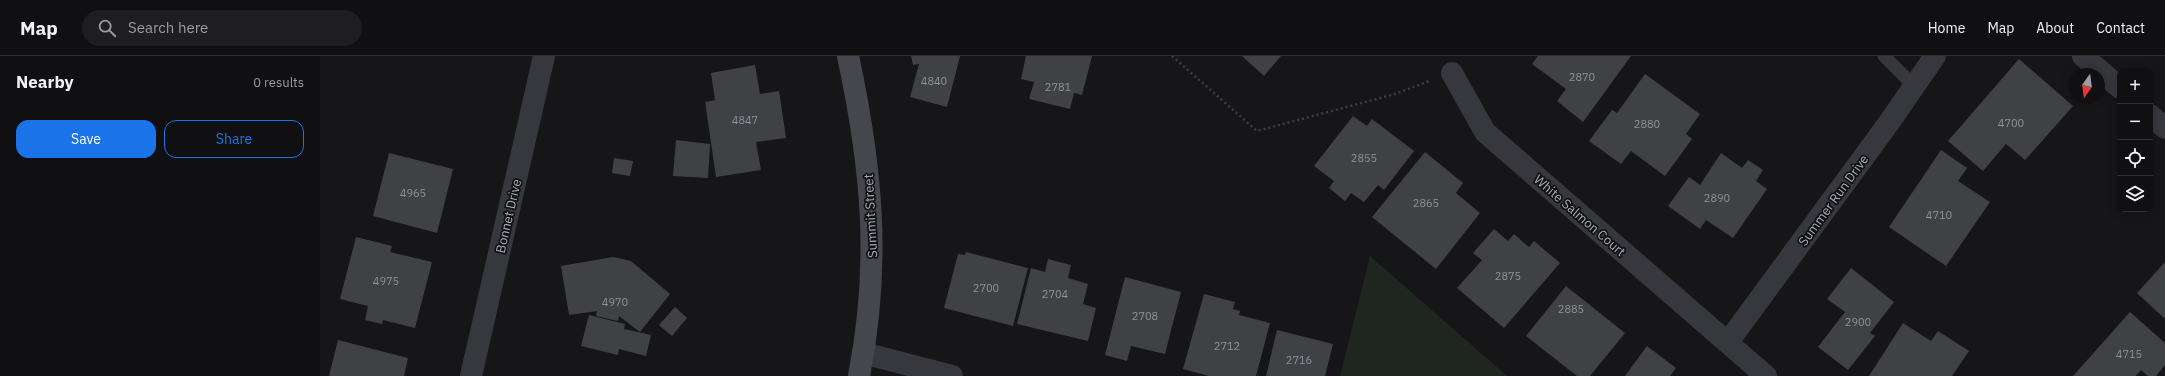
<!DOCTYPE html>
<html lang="en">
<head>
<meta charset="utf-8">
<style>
  :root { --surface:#101012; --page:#1e1e20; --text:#f1f3f6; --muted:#9c9d9f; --line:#303032; --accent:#1a73e8 }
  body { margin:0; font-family:"IBM Plex Sans",sans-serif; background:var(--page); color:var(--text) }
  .controls { position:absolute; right:12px; top:12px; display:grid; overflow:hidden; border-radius:8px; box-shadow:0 2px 10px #0003 }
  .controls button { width:36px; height:36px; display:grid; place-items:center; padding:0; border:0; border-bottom:1px solid var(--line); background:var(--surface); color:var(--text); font:20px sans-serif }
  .compass { position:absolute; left:1749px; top:12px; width:36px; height:36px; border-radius:50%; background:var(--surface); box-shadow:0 2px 10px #0003; rotate:194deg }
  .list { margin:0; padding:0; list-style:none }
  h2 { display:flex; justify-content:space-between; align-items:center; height:52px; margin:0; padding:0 16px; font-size:17px }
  h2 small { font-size:13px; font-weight:400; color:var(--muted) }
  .actions { display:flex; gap:8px; padding:12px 16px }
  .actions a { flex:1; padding:9px 0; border:1px solid var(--accent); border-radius:12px; text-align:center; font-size:14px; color:var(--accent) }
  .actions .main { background:var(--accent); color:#fff }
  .icon { flex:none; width:22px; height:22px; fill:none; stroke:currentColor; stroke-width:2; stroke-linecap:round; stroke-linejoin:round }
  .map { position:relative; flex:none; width:1845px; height:320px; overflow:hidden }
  header { display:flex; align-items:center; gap:24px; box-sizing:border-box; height:56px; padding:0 20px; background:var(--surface); border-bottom:1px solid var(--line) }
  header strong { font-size:19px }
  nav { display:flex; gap:22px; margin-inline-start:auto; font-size:14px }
  .search { width:280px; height:36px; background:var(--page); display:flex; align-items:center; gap:10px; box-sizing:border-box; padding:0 14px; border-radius:22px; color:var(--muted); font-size:15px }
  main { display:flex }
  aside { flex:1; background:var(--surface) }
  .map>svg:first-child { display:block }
  .green { fill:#1e261f }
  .building { fill:#404145 }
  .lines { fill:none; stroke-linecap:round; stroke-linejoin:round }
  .path { stroke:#3d3f44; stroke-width:2.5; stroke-dasharray:2 3; stroke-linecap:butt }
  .service { stroke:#37383d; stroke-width:13 }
  .minor { stroke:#37383d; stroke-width:22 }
  .tertiary { stroke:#37383d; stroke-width:22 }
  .secondary { stroke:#45474d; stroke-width:22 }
  .labels { text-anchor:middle; stroke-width:3.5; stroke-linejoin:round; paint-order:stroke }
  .number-label { font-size:11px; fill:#8e929b }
  .street-label { font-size:13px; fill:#a8adb8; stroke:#111113 }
</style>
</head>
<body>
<header>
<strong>Map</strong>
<div class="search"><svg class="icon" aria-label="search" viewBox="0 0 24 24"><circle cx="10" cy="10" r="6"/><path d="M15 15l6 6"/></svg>Search here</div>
<nav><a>Home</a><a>Map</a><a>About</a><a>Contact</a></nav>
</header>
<main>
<aside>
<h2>Nearby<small>0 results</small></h2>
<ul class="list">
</ul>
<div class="actions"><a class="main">Save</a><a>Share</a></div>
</aside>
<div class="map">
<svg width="1845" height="320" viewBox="0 0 1845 320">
  <rect width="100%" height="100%" fill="#161618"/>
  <!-- green -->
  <polygon class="green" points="1050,200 1187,320 1020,320"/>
  <!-- building -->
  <g class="building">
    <polygon points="591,0 640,0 627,51 590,41 599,8 593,9"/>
    <polygon points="706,0 772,0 762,39 754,37 750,53 709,43 714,26 701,23"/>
    <polygon points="922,0 961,0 944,20"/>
    <polygon points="1218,0 1311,0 1263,66 1237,45 1246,33 1212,8"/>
    <polygon points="1699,3 1753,50 1705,104 1686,88 1663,115 1628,85"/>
    <polygon points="435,9 440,38 459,35 466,82 436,86 441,114 396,121 385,46 395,44 391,17"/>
    <polygon points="1325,18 1380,58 1366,78 1372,83 1345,120 1311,95 1301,108 1269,85 1292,54 1297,57"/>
    <polygon points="1033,60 1047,70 1052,63 1094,95 1064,134 1058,129 1044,146 1031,137 1025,145 1009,132 1014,125 994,110"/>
    <polygon points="356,84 390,88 388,122 353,120"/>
    <polygon points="1621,94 1647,112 1638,125 1670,146 1626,210 1569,171"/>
    <polygon points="1105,96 1143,127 1136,137 1160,157 1116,213 1052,161"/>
    <polygon points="69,97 133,113 117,177 53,160"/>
    <polygon points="1401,97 1422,112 1428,104 1443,114 1436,125 1447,133 1413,182 1386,164 1380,173 1348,150 1369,121 1380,129"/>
    <polygon points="294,102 313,105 310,120 292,117"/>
    <polygon points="1174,173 1188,185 1194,178 1209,191 1214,185 1240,207 1184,272 1137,232 1162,204 1153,197"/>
    <polygon points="36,181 72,190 70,196 112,206 95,272 63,264 62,268 45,264 48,250 20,243"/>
    <polygon points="646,196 708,212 693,270 624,252 638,198 645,199"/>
    <polygon points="293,201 311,205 350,238 320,276 299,260 298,265 276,260 277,255 249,259 241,210"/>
    <polygon points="728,203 751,209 748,222 768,228 763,248 776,252 768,285 697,268 711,212 725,216"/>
    <polygon points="1845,206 1845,263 1817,237"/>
    <polygon points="1531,212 1574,246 1550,277 1555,280 1528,314 1498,291 1525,256 1507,243"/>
    <polygon points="805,221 861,236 845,298 811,290 807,305 785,299"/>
    <polygon points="1246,230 1305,277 1270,320 1257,320 1206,280"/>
    <polygon points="884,238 915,246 913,253 920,255 919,259 950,267 936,320 889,320 863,313"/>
    <polygon points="355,251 367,262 352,280 339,269"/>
    <polygon points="1810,256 1845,287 1845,309 1836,320 1828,320 1821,314 1816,320 1753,320"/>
    <polygon points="269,259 305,268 304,273 331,279 326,300 299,293 298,299 261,290"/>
    <polygon points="1583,267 1611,285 1618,275 1649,295 1632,320 1549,320"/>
    <polygon points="957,274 1013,288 1005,320 946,320"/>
    <polygon points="18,284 88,302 84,320 9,320"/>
    <polygon points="1327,290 1356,312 1350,320 1305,320"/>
  </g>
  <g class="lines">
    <!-- path -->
    <polyline class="path" points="852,0 937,75 1075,38 1109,25"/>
    <!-- service -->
    <polyline class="service" points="1564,0 1594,30"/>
    <!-- minor -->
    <g class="minor">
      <polyline points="1132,17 1165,76 1446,320"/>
      <polyline points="1408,286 1568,68 1615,0"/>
      <polyline points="543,297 632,320"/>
      <polyline points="151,320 224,0"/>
    </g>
    <!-- tertiary -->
    <g class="tertiary">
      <polyline points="1763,0 1800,32"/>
      <polyline points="1830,59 1845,72"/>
    </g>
    <!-- secondary -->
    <path class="secondary" d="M528 0C552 112 561 207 539 320"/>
  </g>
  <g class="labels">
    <!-- number labels -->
    <g class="number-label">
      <text x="1262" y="25">2870</text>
      <text x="614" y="29">4840</text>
      <text x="738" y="35">2781</text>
      <text x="425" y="68">4847</text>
      <text x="1691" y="71">4700</text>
      <text x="1327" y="72">2880</text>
      <text x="1044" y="106">2855</text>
      <text x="93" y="141">4965</text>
      <text x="1397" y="146">2890</text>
      <text x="1106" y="151">2865</text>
      <text x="1619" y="163">4710</text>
      <text x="1188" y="224">2875</text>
      <text x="66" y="229">4975</text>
      <text x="666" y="236">2700</text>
      <text x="735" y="242">2704</text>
      <text x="295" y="250">4970</text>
      <text x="1251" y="257">2885</text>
      <text x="825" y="264">2708</text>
      <text x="1538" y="270">2900</text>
      <text x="907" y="294">2712</text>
      <text x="1809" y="302">4715</text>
      <text x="979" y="308">2716</text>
    </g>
    <!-- street labels -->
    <g class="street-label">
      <text transform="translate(1513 144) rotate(-54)" y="5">Summer Run Drive</text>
      <text transform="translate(1260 159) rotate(41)" y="5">White Salmon Court</text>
      <text transform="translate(188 160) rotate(-77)" y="5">Bonnet Drive</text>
      <text transform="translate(550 160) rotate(-93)" y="5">Summit Street</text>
    </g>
  </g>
</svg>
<div class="controls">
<button>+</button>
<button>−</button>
<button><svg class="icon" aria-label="locate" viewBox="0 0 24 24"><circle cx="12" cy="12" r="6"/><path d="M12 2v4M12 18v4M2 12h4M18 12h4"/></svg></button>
<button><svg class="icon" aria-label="layers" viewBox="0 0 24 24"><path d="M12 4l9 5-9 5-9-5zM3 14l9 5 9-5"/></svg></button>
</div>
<svg class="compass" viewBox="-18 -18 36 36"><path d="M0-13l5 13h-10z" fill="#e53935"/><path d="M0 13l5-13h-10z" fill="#9c9d9f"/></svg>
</div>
</main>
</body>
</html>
